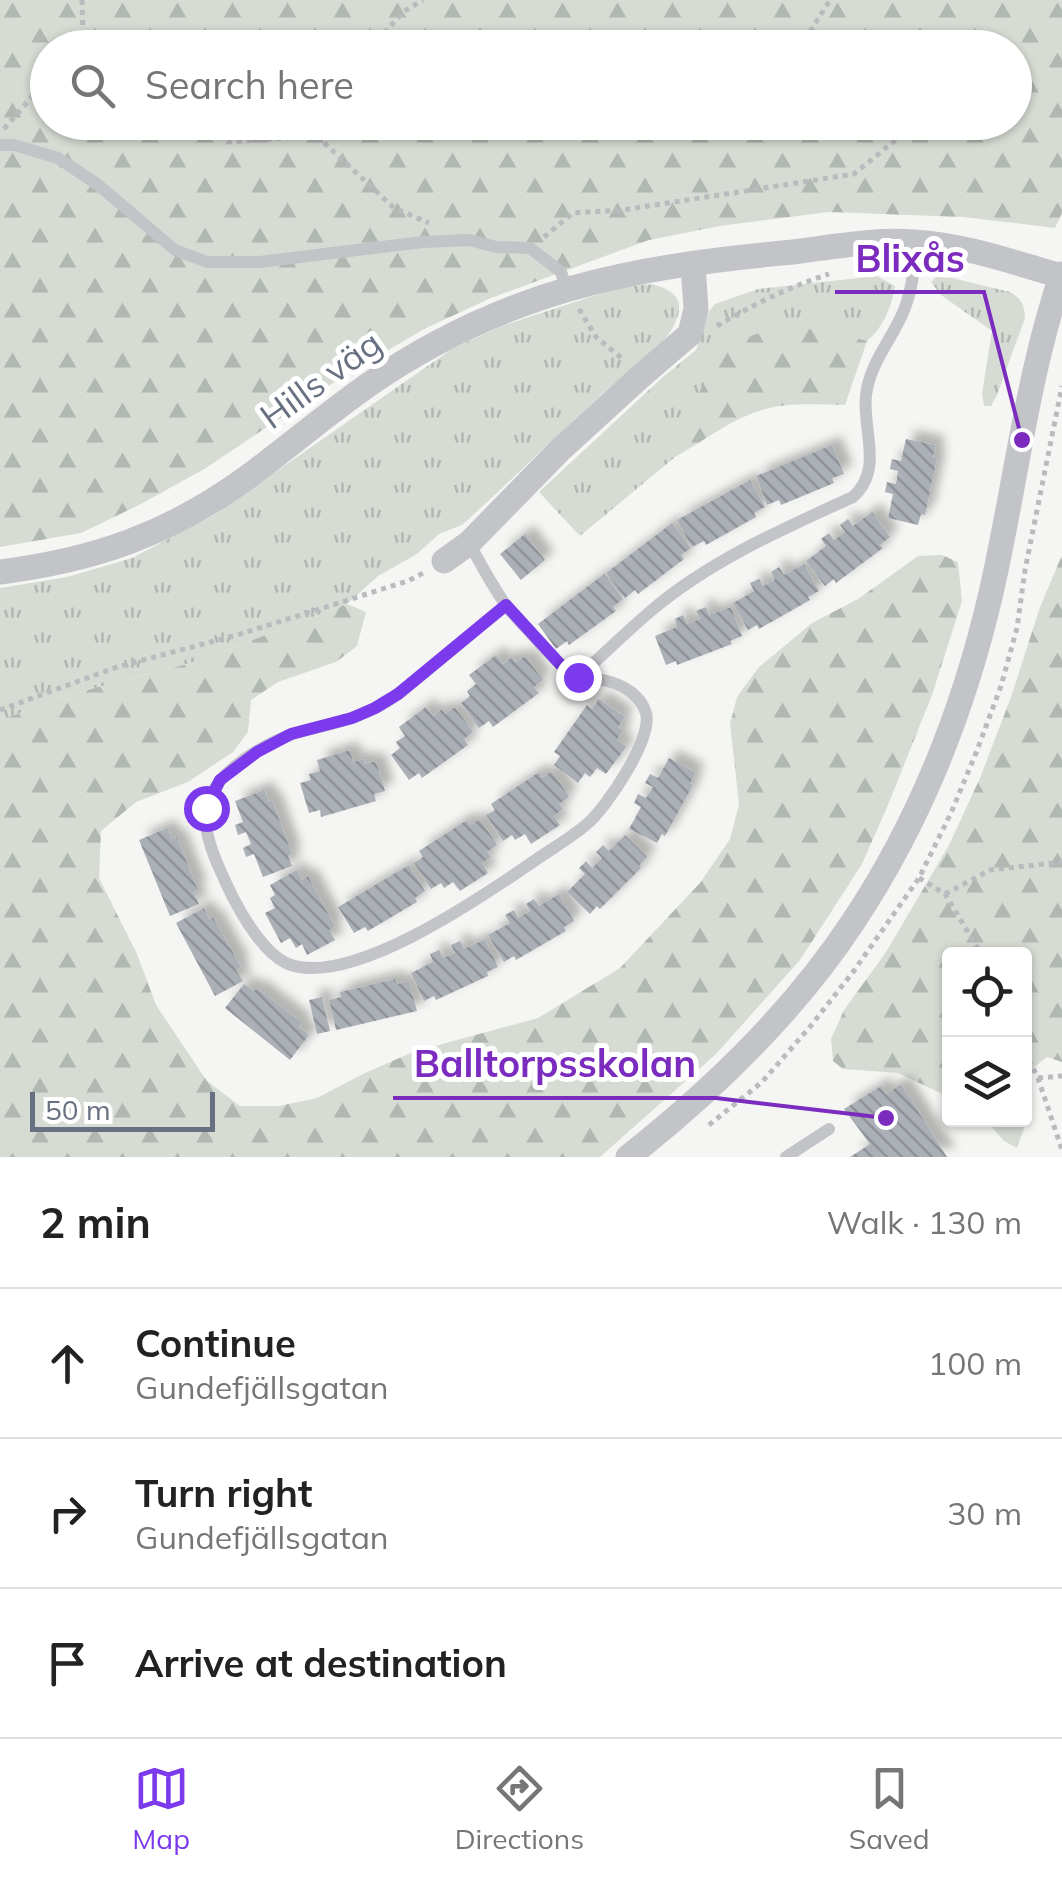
<!DOCTYPE html>
<html lang="en">
<head>
<meta charset="utf-8">
<style>
  :root { --surface:#fff; --page:#f2f2f2; --text:#222; --muted:#767676; --line:#e0e0e0; --accent:#7c3aed }
  body { margin:0; font-family:Mulish,sans-serif; background:var(--page); color:var(--text) }
  .controls { position:absolute; right:30px; bottom:30px; display:grid; overflow:hidden; border-radius:10px; box-shadow:0 2px 8px #0004 }
  .controls button { width:90px; height:90px; display:grid; place-items:center; padding:0; border:0; border-bottom:2px solid var(--line); background:var(--surface); color:var(--text); font:50px sans-serif }
  .scale { position:absolute; left:30px; bottom:25px; width:185px; box-sizing:border-box; padding-left:10px; border:5px solid #687181; border-top:0; font-size:28px; line-height:35px; white-space:nowrap; color:#687181; -webkit-text-stroke:8px #fff; paint-order:stroke }
  .stop { position:absolute; width:30px; height:30px; margin:-22px; border:8px solid #7c3aed; border-radius:50%; background:#fff }
  .stop.end { background:#7c3aed; border-color:#fff; box-shadow:0 2px 10px #0008 }
  .list { margin:0; padding:0; list-style:none }
  h2 { display:flex; justify-content:space-between; align-items:center; height:130px; margin:0; padding:0 40px; font-size:42px }
  h2 small { font-size:32px; font-weight:400; color:var(--muted) }
  .list li { display:grid; grid-template-columns:65px 1fr auto; gap:30px; align-items:center; box-sizing:border-box; height:150px; padding:0 40px; border-top:2px solid var(--line) }
  .list b { display:block; font-size:38px; white-space:nowrap }
  .list p { margin:0; font-size:32px; white-space:nowrap; color:var(--muted) }
  .list em { font-size:32px; font-style:normal; color:var(--muted) }
  .icon { flex:none; width:55px; height:55px; fill:none; stroke:currentColor; stroke-width:2; stroke-linecap:round; stroke-linejoin:round }
  .map { position:relative; flex:none; width:1062px; height:1157px; overflow:hidden }
  .search { position:absolute; background:var(--surface); box-shadow:0 2px 8px #0004; left:30px; right:30px; top:30px; height:110px; display:flex; align-items:center; gap:25px; box-sizing:border-box; padding:0 35px; border-radius:55px; color:var(--muted); font-size:38px }
  .sheet { height:580px; background:var(--surface) }
  nav { display:flex; justify-content:space-around; align-items:center; box-sizing:border-box; height:140px; border-top:2px solid var(--line); background:var(--surface); font-size:28px; color:var(--muted) }
  nav a { display:grid; justify-items:center; gap:5px }
  nav .on { color:var(--accent) }
  .map>svg:first-child { display:block }
  .grass { fill:url(#grass-tufts) }
  .forest { fill:url(#forest-firs); fill-rule:evenodd }
  .building { fill:url(#building-back-hatch); filter:url(#shadow) }
  .lines { fill:none; stroke-linecap:round; stroke-linejoin:round }
  .path { stroke:#b9bbbe; stroke-width:5; stroke-dasharray:5 5; stroke-linecap:butt }
  .lane { stroke:#c2c4c8; stroke-width:12 }
  .street { stroke:#c2c4c8; stroke-width:25 }
  .route { stroke:#7c3aed; stroke-width:12 }
  .labels { text-anchor:middle; stroke-width:10; stroke-linejoin:round; paint-order:stroke }
  .street-label { font-size:35px; fill:#687181; stroke:#fff }
  .leader { fill:none; stroke:#7b2cbf; stroke-width:4 }
  .callout-dot { fill:#7b2cbf; stroke:#fff; stroke-width:4 }
  .callout-label { font-size:38px; text-anchor:middle; font-weight:bold; fill:#7b2cbf; stroke:#fff; stroke-width:10; stroke-linejoin:round; paint-order:stroke }
</style>
</head>
<body>
<div class="map">
<svg width="1062" height="1157" viewBox="0 0 1062 1157">
  <defs>
    <pattern id="grass-tufts" width="24" height="20" patternUnits="userSpaceOnUse" patternTransform="scale(2.5)"><rect width="24" height="20" fill="#d6dcd4"/><path d="M3 7l-1-3M5 7V3M7 7l1-3M15 17l-1-3M17 17v-4M19 17l1-3" fill="none" stroke="#b1b7b1"/></pattern>
    <pattern id="forest-firs" width="22" height="20" patternUnits="userSpaceOnUse" patternTransform="scale(2.5)"><rect width="22" height="20" fill="#d6dcd4"/><path d="M5 1l3.5 6h-7zM16 11l3.5 6h-7z" fill="#b1b7b1"/></pattern>
    <pattern id="building-back-hatch" width="6" height="6" patternUnits="userSpaceOnUse" patternTransform="scale(2.5)"><rect width="6" height="6" fill="#abafb6"/><path d="M-1 5l2 2M0 0l6 6M5-1l2 2" fill="none" stroke="#8f9399"/></pattern>
    <filter id="shadow"><feDropShadow dx="9" dy="-9" stdDeviation="5" flood-color="#0004"/></filter>
  </defs>
  <rect width="100%" height="100%" fill="#f5f6f3"/>
  <!-- grass -->
  <g class="grass">
    <path d="M877 276 895 286C892 306 883 328 867 341 834 332 804 328 770 330L687 427 675 457 580 536 539 492 663 377 696 350 709 311 715 304 758 289Z"/>
    <path d="M936 277 952 278 1010 292C1022 299 1024 305 1025 318L997 395 991 406H984L982 393 992 331 941 295 931 282Z"/>
    <path d="M651 284C671 289 686 297 676 321 664 350 622 375 599 397 552 439 509 483 462 525L439 534 417 554 378 576 347 604 198 661 57 698 0 721V588L67 577 132 558 212 516 452 349 499 327 617 288Z"/>
  </g>
  <!-- forest -->
  <g class="forest">
    <path d="M0 0H1062V213L1055 228 963 217 829 212 720 226 649 240 491 298 424 329 333 383 206 468 141 504 81 533 0 547ZM48 48H1014V122H48Z"/>
    <path d="M802 328 841 334 867 341 845 405C820 405 791 402 766 409 734 417 704 441 675 457 696 404 705 344 770 330 780 328 792 329 802 328Z"/>
    <polygon points="942,555 958,562 962,601 932,695 888,805 862,864 800,960 716,1054 600,1157 0,1157 0,721 57,698 198,661 347,604 366,612 357,646 336,662 278,682 251,700 248,732 233,752 188,782 136,802 101,831 99,878 137,954 156,1005 207,1081 240,1106 279,1106 317,1098 365,1073 413,1052 538,1018 620,968 700,883 730,839 739,804 730,724 737,697 758,668 812,623 858,599 918,556"/>
    <polygon points="1062,555 1062,1062 1047,1057 1027,1073 1029,1114 1017,1148 1004,1141 986,1120 1024,1120 1024,954 950,954 949,1097 898,1073 843,1069 833,1061 831,1039 844,1010 886,952 949,845 980,778 1011,697 1040,607"/>
  </g>
  <!-- building -->
  <g class="building">
    <polygon points="906,439 936,445 933,457 937,458 925,515 921,514 918,525 888,518 893,494 885,492 887,482 896,484 898,471 890,469 892,459 901,461"/>
    <polygon points="832,445 844,474 832,478 834,483 781,505 779,500 767,505 756,476"/>
    <polygon points="750,480 765,507 754,513 756,517 706,545 704,541 692,547 677,520"/>
    <polygon points="872,512 890,537 880,545 883,548 836,583 834,579 825,586 806,561 826,546 821,539 829,533 834,540 845,532 840,525 848,519 853,526"/>
    <polygon points="672,523 691,548 681,555 684,559 638,594 635,590 625,598 606,573"/>
    <polygon points="525,534 545,560 521,580 500,554"/>
    <polygon points="804,564 819,591 808,597 810,600 759,629 757,625 748,630 733,603 754,591 750,583 759,579 763,586 775,580 771,572 779,567 784,575"/>
    <polygon points="604,574 623,599 613,607 616,611 569,645 567,641 556,649 538,624"/>
    <polygon points="706,607 709,615 731,607 742,636 730,641 732,644 677,665 676,661 666,665 655,636 677,627 675,619 683,615 687,624 700,619 696,611"/>
    <polygon points="496,655 503,664 512,657 516,662 525,656 543,680 534,687 539,693 493,727 489,721 479,728 461,703 470,696 467,691 476,684 469,675"/>
    <polygon points="599,699 625,717 618,727 623,731 617,740 626,747 606,774 597,768 590,777 585,773 578,783 554,765 560,756 554,752 587,705 592,709"/>
    <polygon points="426,707 433,716 442,709 445,714 455,707 473,732 464,739 468,745 422,778 419,773 409,780 391,755 400,748 396,742 405,736 399,727"/>
    <polygon points="350,750 353,762 364,759 365,764 376,761 385,791 374,794 376,801 321,817 320,810 309,813 300,783 311,780 309,774 320,771 317,760"/>
    <polygon points="669,758 696,773 690,783 693,785 665,836 662,834 657,843 629,829 641,807 634,803 638,794 646,798 653,787 645,783 650,774 658,778"/>
    <polygon points="552,771 569,797 559,804 563,809 554,816 560,825 531,844 525,834 515,840 512,835 503,841 486,815 495,810 491,804 539,772 542,778"/>
    <polygon points="264,790 269,801 272,800 292,854 288,856 292,866 263,877 254,854 246,857 243,848 251,844 246,832 238,835 235,825 243,822 235,801"/>
    <polygon points="480,819 497,845 487,852 491,857 482,863 488,873 460,891 453,882 444,888 441,883 431,889 414,863 423,857 419,851 467,820 470,825"/>
    <polygon points="167,828 172,839 177,837 198,890 193,892 199,904 170,916 139,840"/>
    <polygon points="625,835 647,857 639,866 641,868 600,909 597,906 590,914 567,892 585,874 579,868 586,861 592,868 602,858 596,852 603,845 609,851"/>
    <polygon points="409,865 425,891 415,898 417,902 368,931 365,927 354,933 338,907"/>
    <polygon points="297,870 302,880 308,876 335,927 329,930 335,940 307,955 302,944 296,948 290,938 281,943 265,913 275,908 270,898 275,895 270,885"/>
    <polygon points="559,894 574,921 564,927 566,931 516,960 514,956 504,962 488,935 510,923 505,915 514,910 518,918 530,911 526,904 534,899 539,906"/>
    <polygon points="204,908 209,919 213,917 241,967 236,970 243,981 215,996 176,923"/>
    <polygon points="485,939 498,967 487,972 488,976 436,1000 434,996 424,1001 411,973 433,962 430,954 439,950 443,958 455,953 451,945 460,941 464,949"/>
    <polygon points="395,979 397,984 409,981 417,1011 336,1030 329,1000 341,997 340,992"/>
    <polygon points="244,984 254,991 257,988 302,1023 299,1027 309,1035 290,1060 225,1008"/>
    <polygon points="322,997 330,1031 317,1034 309,1000"/>
    <polygon points="901,1084 947,1157 850,1157 870,1144 844,1109 881,1086 886,1094"/>
  </g>
  <g class="lines">
    <!-- path -->
    <g class="path">
      <polyline points="82,0 83,34 94,48"/>
      <polyline points="72,48 83,34"/>
      <polyline points="371,48 403,12 423,0"/>
      <polyline points="803,48 801,46 830,0"/>
      <polyline points="204,122 228,142 287,138 304,124"/>
      <polyline points="305,122 304,124 394,208 429,223"/>
      <polyline points="4,129 48,78"/>
      <polyline points="544,237 573,213 623,210 854,174 903,134 891,122"/>
      <polyline points="579,309 596,337 624,360"/>
      <path d="M717 326C754 304 789 287 829 274"/>
      <polyline points="0,710 117,667 237,635 408,581 425,572"/>
      <polyline points="919,878 945,894 981,954"/>
      <polyline points="945,894 990,870 1062,862"/>
      <polyline points="1024,1051 1038,1078 1062,1150"/>
      <polyline points="1038,1078 1062,1076"/>
      <polyline points="709,1125 762,1082 809,1028 853,972 919,878 951,813 976,753 1001,686 1017,628 1025,570 1062,386"/>
    </g>
    <!-- lane -->
    <g class="lane">
      <polyline points="0,145 14,145 58,158 97,184 175,250 207,262 259,262 423,242 469,240 496,247 530,248 561,272 567,290"/>
      <path d="M469 543C481 564 493 588 508 608 519 621 532 634 543 647 553 657 564 671 578 676 586 680 598 679 607 681 624 685 641 696 646 713 653 739 606 808 587 824 572 837 553 848 537 859 486 894 348 991 286 963 258 949 233 900 221 872 207 841 196 811 220 781 237 760 271 741 296 733 323 725 351 721 375 708 396 698 413 682 430 668 455 647 481 626 506 605"/>
      <path d="M578 677C603 655 627 631 652 610 711 560 783 529 853 497 884 469 862 431 866 395 870 362 892 340 904 310 913 289 914 264 918 242"/>
      <polyline points="786,1157 829,1129"/>
    </g>
    <!-- street -->
    <g class="street">
      <polyline points="444,561 469,543 561,449 641,376 690,334 696,309 693,265"/>
      <path d="M0 572C94 560 167 535 245 479 287 448 328 413 371 383 431 342 500 309 569 289 642 268 718 259 793 252 833 247 874 239 914 242 964 245 1013 262 1061 276"/>
      <path d="M628 1157C713 1090 793 1013 853 922 919 823 964 709 991 593 1015 489 1027 375 1062 274"/>
    </g>
  </g>
  <g class="lines">
    <!-- route -->
    <polyline class="route" points="206,808 220,780 257,752 291,734 352,718 375,708 398,694 506,605 560,664 578,677"/>
  </g>
  <g class="labels">
    <!-- street labels -->
    <g class="street-label">
      <text transform="translate(321 380) rotate(-36)" y="12">Hills väg</text>
    </g>
  </g>
  <!-- callouts -->
  <path class="leader" d="M1022 440L984 292H835M886 1118L716 1098H393"/>
  <g class="callout-dot">
    <circle cx="1022" cy="440" r="10"/>
    <circle cx="886" cy="1118" r="10"/>
  </g>
  <g class="callout-label">
    <text x="910" y="272">Blixås</text>
    <text x="555" y="1077">Balltorpsskolan</text>
  </g>
</svg>
<div class="controls">
<button><svg class="icon" aria-label="locate" viewBox="0 0 24 24"><circle cx="12" cy="12" r="6"/><path d="M12 2v4M12 18v4M2 12h4M18 12h4"/></svg></button>
<button><svg class="icon" aria-label="layers" viewBox="0 0 24 24"><path d="M12 4l9 5-9 5-9-5zM3 14l9 5 9-5"/></svg></button>
</div>
<div class="scale">50 m</div>
<div class="stop" style="left:206px;top:808px"></div>
<div class="stop end" style="left:578px;top:677px"></div>
<div class="search"><svg class="icon" aria-label="search" viewBox="0 0 24 24"><circle cx="10" cy="10" r="6"/><path d="M15 15l6 6"/></svg>Search here</div>
</div>
<section class="sheet">
<h2>2 min<small>Walk · 130 m</small></h2>
<ul class="list">
<li><svg class="icon" aria-label="ahead" viewBox="0 0 24 24"><path d="M12 20V5M6 11l6-6 6 6"/></svg><div><b>Continue</b><p>Gundefjällsgatan</p></div><em>100 m</em></li>
<li><svg class="icon" aria-label="right" viewBox="0 0 24 24"><path d="M7 20v-9h11M14 6l5 5-5 5"/></svg><div><b>Turn right</b><p>Gundefjällsgatan</p></div><em>30 m</em></li>
<li><svg class="icon" aria-label="arrive" viewBox="0 0 24 24"><path d="M6 21V4h12l-3 4 3 4H6"/></svg><div><b>Arrive at destination</b></div></li>
</ul>
</section>
<nav>
<a class="on"><svg class="icon" aria-label="map" viewBox="0 0 24 24"><path d="M3 6l6-2 6 2 6-2v14l-6 2-6-2-6 2zM9 4v14M15 6v14"/></svg>Map</a>
<a><svg class="icon" aria-label="directions" viewBox="0 0 24 24"><path d="M12 3l9 9-9 9-9-9zM9 14v-3h6M13 9l2 2-2 2"/></svg>Directions</a>
<a><svg class="icon" aria-label="saved" viewBox="0 0 24 24"><path d="M7 4h10v16l-5-4-5 4z"/></svg>Saved</a>
</nav>
</body>
</html>
